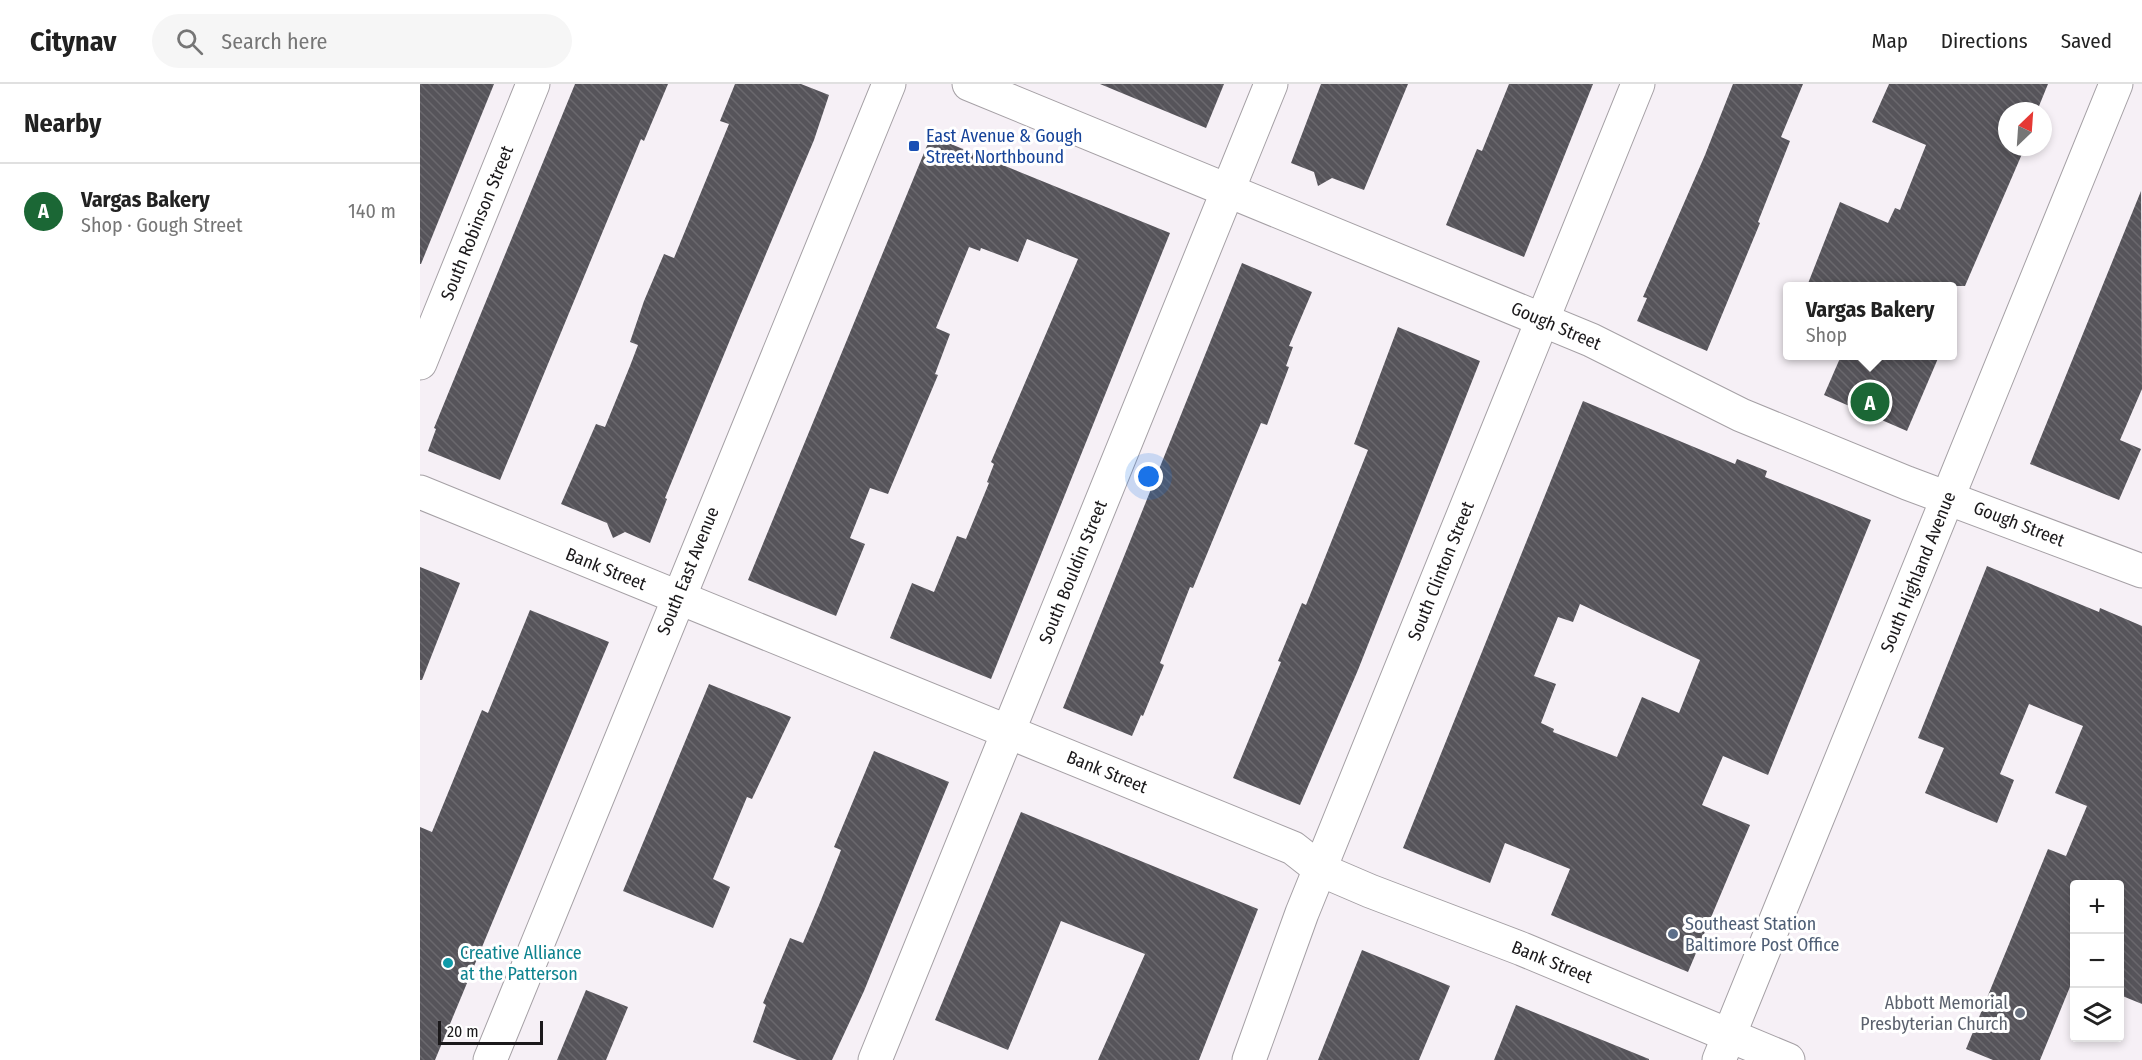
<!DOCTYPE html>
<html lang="en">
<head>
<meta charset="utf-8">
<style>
  :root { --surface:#fff; --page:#f6f6f6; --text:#222; --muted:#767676; --line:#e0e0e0; --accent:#1b6735 }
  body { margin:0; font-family:"Fira Sans Condensed",sans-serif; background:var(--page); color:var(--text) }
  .controls { position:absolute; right:18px; bottom:18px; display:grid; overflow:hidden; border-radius:6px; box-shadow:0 3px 9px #0003 }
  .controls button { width:54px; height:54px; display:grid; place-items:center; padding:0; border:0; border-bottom:2px solid var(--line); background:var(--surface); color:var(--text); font:30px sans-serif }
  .compass { position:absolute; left:1578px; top:18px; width:54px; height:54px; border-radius:50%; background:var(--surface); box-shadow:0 3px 9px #0003; rotate:25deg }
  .scale { position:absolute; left:18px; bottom:15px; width:105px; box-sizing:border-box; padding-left:6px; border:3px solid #1b191b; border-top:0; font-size:16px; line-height:21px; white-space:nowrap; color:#1b191b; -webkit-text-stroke:4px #fff; paint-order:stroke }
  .you { position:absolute; left:729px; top:393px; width:21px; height:21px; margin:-15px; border:4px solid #fff; border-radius:50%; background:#1a73e8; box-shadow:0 0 0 9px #1a73e833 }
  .badge { display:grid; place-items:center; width:39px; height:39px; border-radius:50%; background:var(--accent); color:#fff; font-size:20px; font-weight:700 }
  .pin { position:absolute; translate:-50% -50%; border:3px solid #fff; box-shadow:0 2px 6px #0006 }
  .popup { position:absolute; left:1363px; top:198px; width:174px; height:78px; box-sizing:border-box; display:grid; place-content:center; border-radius:6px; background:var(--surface); filter:drop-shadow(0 2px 4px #0005); font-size:20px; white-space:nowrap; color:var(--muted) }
  .popup b { font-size:22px; color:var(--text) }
  .popup::after { content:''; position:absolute; left:50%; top:100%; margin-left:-12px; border:12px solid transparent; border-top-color:var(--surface) }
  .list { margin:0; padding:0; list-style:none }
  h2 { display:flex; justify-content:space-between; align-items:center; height:78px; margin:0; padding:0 24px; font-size:26px }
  h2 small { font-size:20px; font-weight:400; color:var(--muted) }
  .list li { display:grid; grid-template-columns:39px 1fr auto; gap:18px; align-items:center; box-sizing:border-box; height:96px; padding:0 24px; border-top:2px solid var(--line) }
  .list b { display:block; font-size:22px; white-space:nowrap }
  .list p { margin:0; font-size:20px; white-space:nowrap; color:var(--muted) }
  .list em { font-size:20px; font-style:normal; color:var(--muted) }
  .icon { flex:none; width:33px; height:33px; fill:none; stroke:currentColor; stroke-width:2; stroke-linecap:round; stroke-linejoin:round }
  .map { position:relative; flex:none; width:1722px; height:976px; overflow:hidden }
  header { display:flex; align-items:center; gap:36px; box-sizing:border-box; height:84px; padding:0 30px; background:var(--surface); border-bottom:2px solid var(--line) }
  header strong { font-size:28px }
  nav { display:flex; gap:33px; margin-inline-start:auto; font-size:21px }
  .search { width:420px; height:54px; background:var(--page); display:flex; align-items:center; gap:15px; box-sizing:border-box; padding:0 21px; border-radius:33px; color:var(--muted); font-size:22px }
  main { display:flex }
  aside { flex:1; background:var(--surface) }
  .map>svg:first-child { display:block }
  .building { fill:url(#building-back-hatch); fill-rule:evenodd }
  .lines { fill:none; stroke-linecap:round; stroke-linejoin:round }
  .minor-casing { stroke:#a5a0a5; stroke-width:35 }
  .tertiary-casing { stroke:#a5a0a5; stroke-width:35 }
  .primary-casing { stroke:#a5a0a5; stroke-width:35 }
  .minor { stroke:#fff; stroke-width:33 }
  .tertiary { stroke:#fff; stroke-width:33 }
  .primary { stroke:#fff; stroke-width:33 }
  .transit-dot { fill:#1a4fb4; stroke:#fff; stroke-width:2 }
  .service-dot { fill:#5c6f8a; stroke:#fff; stroke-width:2 }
  .culture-dot { fill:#0f9aa8; stroke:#fff; stroke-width:2 }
  .worship-dot { fill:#6b7280; stroke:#fff; stroke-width:2 }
  .labels { text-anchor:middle; stroke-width:6; stroke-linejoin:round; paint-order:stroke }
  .transit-label { font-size:18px; fill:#164399; stroke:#fff; text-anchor:start }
  .street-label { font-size:18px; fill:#1b191b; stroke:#fff }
  .service-label { font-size:18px; fill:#4e5e75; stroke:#fff; text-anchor:start }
  .culture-label { font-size:18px; fill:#0d838f; stroke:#fff; text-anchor:start }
  .worship-label { font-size:18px; fill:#5b616d; stroke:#fff; text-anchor:end }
</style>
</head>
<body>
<header>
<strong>Citynav</strong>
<div class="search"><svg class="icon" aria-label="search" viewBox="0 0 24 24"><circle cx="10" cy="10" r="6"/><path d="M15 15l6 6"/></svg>Search here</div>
<nav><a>Map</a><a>Directions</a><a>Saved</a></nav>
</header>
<main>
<aside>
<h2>Nearby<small></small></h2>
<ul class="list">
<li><span class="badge">A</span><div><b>Vargas Bakery</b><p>Shop · Gough Street</p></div><em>140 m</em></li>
</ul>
</aside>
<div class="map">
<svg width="1722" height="976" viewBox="0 0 1722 976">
  <defs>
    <pattern id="building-back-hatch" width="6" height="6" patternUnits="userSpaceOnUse" patternTransform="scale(1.5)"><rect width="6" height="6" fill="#56545a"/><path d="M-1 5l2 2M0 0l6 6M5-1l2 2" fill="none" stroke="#6a686d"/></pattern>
  </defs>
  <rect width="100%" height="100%" fill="#f6f0f6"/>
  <!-- building -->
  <g class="building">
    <polygon points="0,0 74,0 1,180 0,180"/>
    <polygon points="155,0 248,0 224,57 221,55 80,396 8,367 16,345 14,344"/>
    <polygon points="315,0 381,0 409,11 394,56 319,234 245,414 247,415 230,459 205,448 193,454 187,439 141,420 176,340 185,343 210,282 218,261 210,258 224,217 244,170 254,174 309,40 300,37"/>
    <polygon points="680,0 804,0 786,44"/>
    <polygon points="901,0 988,0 944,106 912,94 898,102 894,88 871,79"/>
    <polygon points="1089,0 1173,0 1104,173 1026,141 1057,65 1062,67"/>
    <polygon points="1313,0 1383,0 1361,53 1370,57 1338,138 1340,139 1287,267 1217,237 1227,214 1223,213 1285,71"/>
    <polygon points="1469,0 1628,0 1617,27 1587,27 1587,63 1605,63 1545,202 1387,202 1420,118 1468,139 1475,124 1480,126 1506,61 1452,38"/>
    <polygon points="511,52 750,149 571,595 470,554 492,499 514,508 537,452 546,455 569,399 567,398 574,380 571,378 658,175 607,155 598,178 561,164 560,167 549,163 516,244 530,250 515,290 518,291 468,410 450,404 430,454 445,460 416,532 328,496"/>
    <polygon points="1721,107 1722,305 1700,356 1721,365 1699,416 1610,380"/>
    <polygon points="822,179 892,208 869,262 873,263 866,282 869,283 847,341 841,339 773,504 770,503 740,579 744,581 723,632 721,631 712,652 643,624"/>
    <polygon points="978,243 1060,277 938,586 880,721 813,694 861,578 858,577 882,519 886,521 948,366 934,360"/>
    <polygon points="1421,272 1519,272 1487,347 1404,311"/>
    <path d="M1163 317 1315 380 1317 375 1347 387 1345 393 1451 436 1348 691 1303 672 1282 721 1330 741 1268 888 1131 831 1150 785 1085 759 1070 799 983 764ZM1160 520 1280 576 1259 629 1222 613 1197 673 1133 648 1134 645 1121 639 1136 600 1114 592 1138 533 1153 538Z"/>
    <polygon points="1567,482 1679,528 1680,524 1722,542 1722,920 1700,911 1700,801 1654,801 1654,893 1620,976 1573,976 1546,965 1628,765 1646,772 1667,722 1635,709 1663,642 1609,620 1580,690 1594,696 1577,739 1505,709 1524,664 1498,654"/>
    <polygon points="0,483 40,499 2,596 0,596"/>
    <polygon points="110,526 189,558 15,976 0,976 0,743 12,748 62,626 68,629"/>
    <polygon points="289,600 371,633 332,715 327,713 293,795 310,803 293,844 203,807"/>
    <polygon points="454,667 529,698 444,907 412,976 377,976 333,958 346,921 343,919 370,854 383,859 399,821 421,766 414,763"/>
    <polygon points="601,728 838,825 779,976 678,976 725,870 641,837 588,966 515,936"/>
    <polygon points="942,866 1030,902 999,976 898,976"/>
    <polygon points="166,906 208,923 186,976 137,976"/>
    <polygon points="1096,921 1229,975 1229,976 1074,976"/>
  </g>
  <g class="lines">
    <!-- minor casing -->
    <g class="minor-casing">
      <g id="minor">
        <polyline points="549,0 1171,256 1321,331 1487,399 1722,487"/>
        <polyline points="0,279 113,0"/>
        <polyline points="0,408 873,764 901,786 950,807 1102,865 1368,976"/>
        <polyline points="455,976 851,0"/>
        <polyline points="829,976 882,829 1218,0"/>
      </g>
    </g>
    <!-- tertiary casing -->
    <g class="tertiary-casing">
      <polyline id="tertiary" points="70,976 469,0"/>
    </g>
    <!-- primary casing -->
    <g class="primary-casing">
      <polyline id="primary" points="1299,976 1696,0"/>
    </g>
    <!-- minor -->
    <use href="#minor" class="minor"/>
    <!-- tertiary -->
    <use href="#tertiary" class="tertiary"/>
    <!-- primary -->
    <use href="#primary" class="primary"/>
  </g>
  <!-- markers -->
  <rect class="transit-dot" x="488" y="56" width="12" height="12" rx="3"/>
  <circle class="service-dot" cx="1253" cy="850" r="6"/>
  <circle class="culture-dot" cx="28" cy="879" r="6"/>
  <circle class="worship-dot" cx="1600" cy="929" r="6"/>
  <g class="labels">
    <!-- transit labels -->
    <g class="transit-label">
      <text x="506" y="58">East Avenue &amp; Gough<tspan x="506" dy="21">Street Northbound</tspan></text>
    </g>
    <!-- street labels -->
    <g class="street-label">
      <text transform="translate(57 139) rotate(-68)" y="6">South Robinson Street</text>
      <text transform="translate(1136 242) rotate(23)" y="6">Gough Street</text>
      <text transform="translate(1599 440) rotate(21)" y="6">Gough Street</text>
      <text transform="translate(186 485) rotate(22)" y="6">Bank Street</text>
      <text transform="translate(268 487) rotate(-68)" y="6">South East Avenue</text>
      <text transform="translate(1021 487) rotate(-68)" y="6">South Clinton Street</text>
      <text transform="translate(653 488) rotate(-68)" y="6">South Bouldin Street</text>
      <text transform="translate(1498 488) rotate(-68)" y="6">South Highland Avenue</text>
      <text transform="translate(687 688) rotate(22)" y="6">Bank Street</text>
      <text transform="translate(1132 878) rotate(22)" y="6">Bank Street</text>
    </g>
    <!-- service labels -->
    <g class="service-label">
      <text x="1265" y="846">Southeast Station<tspan x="1265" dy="21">Baltimore Post Office</tspan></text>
    </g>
    <!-- culture labels -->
    <g class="culture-label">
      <text x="40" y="875">Creative Alliance<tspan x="40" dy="21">at the Patterson</tspan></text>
    </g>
    <!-- worship labels -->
    <g class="worship-label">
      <text x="1588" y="925">Abbott Memorial<tspan x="1588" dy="21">Presbyterian Church</tspan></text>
    </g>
  </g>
</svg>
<div class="controls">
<button>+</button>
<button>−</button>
<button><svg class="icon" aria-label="layers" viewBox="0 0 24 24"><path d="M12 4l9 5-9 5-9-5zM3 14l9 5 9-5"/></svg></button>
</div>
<svg class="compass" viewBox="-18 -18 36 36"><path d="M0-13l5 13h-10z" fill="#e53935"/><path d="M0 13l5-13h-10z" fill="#767676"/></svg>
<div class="scale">20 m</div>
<div class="you"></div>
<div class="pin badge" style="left:1450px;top:318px">A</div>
<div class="popup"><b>Vargas Bakery</b>Shop</div>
</div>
</main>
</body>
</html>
